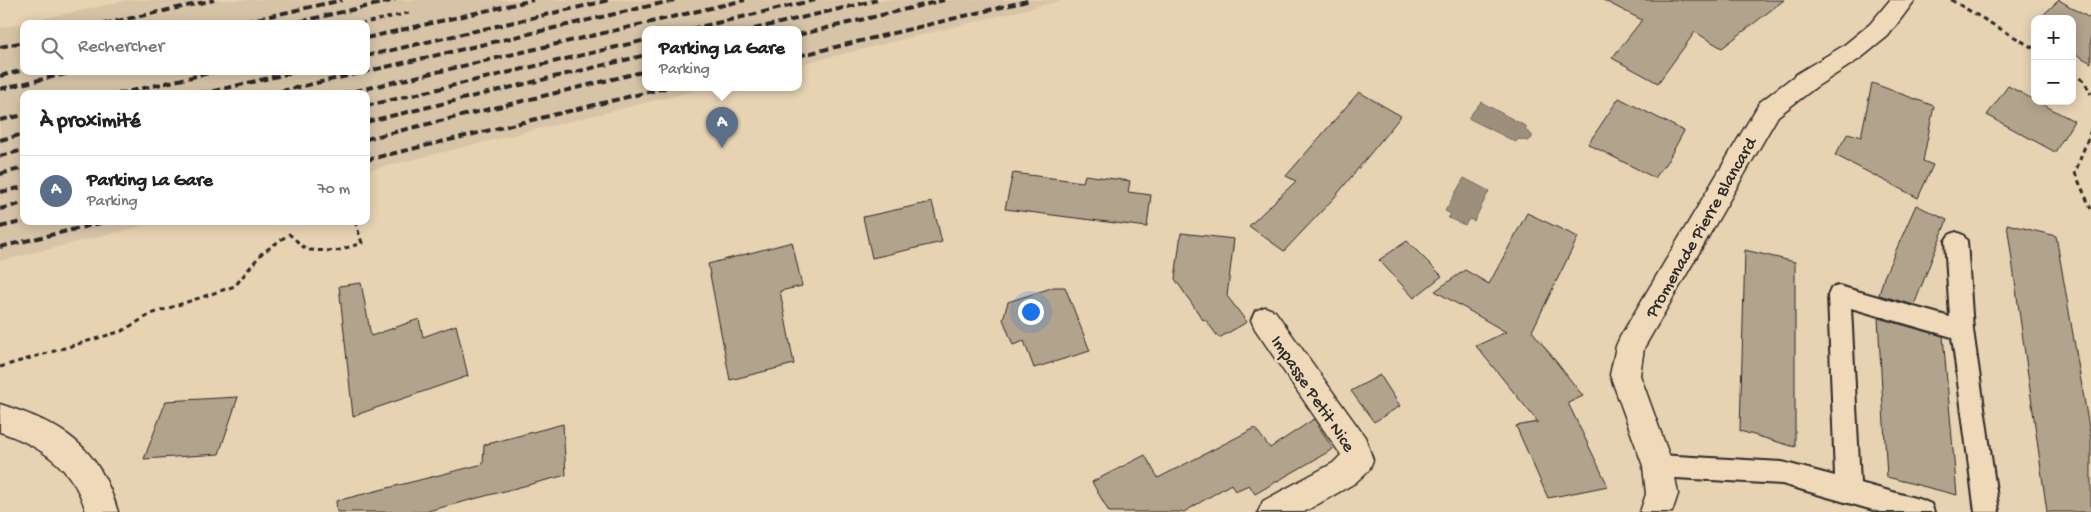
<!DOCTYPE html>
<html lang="fr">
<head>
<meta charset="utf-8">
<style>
  :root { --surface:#fff; --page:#f6f6f6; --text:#222; --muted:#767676; --line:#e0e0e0; --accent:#7c3aed }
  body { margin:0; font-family:"Gochi Hand",sans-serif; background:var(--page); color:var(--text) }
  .controls { position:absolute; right:15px; top:15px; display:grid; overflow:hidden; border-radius:10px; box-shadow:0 2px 12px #0003 }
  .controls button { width:45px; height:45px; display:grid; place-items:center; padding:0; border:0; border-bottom:1px solid var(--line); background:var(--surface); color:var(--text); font:25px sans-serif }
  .you { position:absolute; left:1030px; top:311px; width:18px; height:18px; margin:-12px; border:4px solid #fff; border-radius:50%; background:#1a73e8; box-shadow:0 0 0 8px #1a73e833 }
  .badge { display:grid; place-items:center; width:32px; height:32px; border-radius:50%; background:var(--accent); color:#fff; font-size:16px; font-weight:700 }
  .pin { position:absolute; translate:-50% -41px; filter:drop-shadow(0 1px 2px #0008) }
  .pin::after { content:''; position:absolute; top:26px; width:18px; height:15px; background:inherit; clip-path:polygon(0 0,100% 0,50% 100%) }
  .popup { position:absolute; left:642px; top:26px; width:160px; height:65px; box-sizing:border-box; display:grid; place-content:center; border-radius:10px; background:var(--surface); filter:drop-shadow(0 1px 4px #0005); font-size:16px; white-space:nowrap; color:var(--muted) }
  .popup b { font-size:19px; color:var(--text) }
  .popup::after { content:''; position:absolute; left:50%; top:100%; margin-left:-10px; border:10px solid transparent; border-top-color:var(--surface) }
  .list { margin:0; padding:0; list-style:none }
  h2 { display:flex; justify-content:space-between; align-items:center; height:65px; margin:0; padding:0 20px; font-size:21px }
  h2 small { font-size:16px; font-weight:400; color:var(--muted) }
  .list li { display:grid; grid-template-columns:32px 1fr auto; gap:15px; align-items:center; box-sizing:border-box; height:70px; padding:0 20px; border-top:1px solid var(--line) }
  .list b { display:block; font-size:19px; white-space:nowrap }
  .list p { margin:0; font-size:16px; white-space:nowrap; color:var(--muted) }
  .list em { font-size:16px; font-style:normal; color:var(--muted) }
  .icon { flex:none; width:28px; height:28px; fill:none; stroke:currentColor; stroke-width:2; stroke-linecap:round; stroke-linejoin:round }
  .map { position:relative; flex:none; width:2091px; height:512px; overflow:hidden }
  .search { position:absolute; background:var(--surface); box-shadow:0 2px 12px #0003; left:20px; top:20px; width:350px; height:55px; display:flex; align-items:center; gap:12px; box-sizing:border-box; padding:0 18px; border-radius:10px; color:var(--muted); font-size:19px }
  .panel { position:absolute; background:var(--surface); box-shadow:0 2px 12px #0003; left:20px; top:90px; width:350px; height:135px; border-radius:10px }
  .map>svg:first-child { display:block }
  .built { fill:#d7c4a7; fill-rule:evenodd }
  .water { fill:#9c907d; stroke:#6f685c }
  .building { fill:#b2a38d; stroke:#2b2b2b }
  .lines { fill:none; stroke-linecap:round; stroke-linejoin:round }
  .service-casing { stroke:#2b2b2b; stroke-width:4 }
  .minor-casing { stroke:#2b2b2b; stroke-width:3 }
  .tertiary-casing { stroke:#2b2b2b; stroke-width:3 }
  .path { stroke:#2b2b2b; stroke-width:3; stroke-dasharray:5 4; stroke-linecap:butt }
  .service { fill:#efd9b8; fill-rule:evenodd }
  .minor { fill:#efd9b8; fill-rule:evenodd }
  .tertiary { fill:#efd9b8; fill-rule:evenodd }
  .rail { stroke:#2b2b2b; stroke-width:4; stroke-dasharray:8 4; stroke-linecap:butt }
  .labels { text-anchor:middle; stroke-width:5; stroke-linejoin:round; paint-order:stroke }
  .street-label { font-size:18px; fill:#2b2b2b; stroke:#efd9b8 }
</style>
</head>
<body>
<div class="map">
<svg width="2091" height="512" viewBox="0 0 2091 512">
  <rect width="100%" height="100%" fill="#e7d2b2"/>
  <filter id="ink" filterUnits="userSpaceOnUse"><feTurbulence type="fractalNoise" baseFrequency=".02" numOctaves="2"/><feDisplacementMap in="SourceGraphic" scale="10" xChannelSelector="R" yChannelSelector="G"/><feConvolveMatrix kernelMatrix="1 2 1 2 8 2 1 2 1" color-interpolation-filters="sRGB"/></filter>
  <g filter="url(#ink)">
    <!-- built -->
    <path class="built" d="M129 0H1063L798 65V29H646V87H710L366 171V94H24V221H162L0 261V28ZM24 24H366V71H24Z"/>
    <!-- water -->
    <g class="water">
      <polygon points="1481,102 1527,127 1525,130 1532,135 1532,138 1528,141 1518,139 1516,142 1468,118"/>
      <polygon points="1464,178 1489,191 1474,221 1469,219 1465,225 1448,218 1451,214 1445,211"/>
    </g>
    <!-- building -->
    <g class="building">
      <polygon points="1603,0 1784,0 1722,48 1695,32 1658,83 1612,58 1642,20"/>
      <polygon points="2059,0 2091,19 2091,63 2072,52 2072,19 2039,19"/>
      <polygon points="1872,83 1934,106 1923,161 1933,165 1918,198 1835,155 1848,133 1861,137"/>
      <polygon points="2008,86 2074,121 2055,152 1987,115"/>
      <polygon points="1359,92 1401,116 1334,198 1284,251 1249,226 1296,181 1286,176"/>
      <polygon points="1619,98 1684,131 1668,160 1655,178 1588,144"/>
      <polygon points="1013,173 1083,182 1085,175 1130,181 1128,192 1151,195 1147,227 1005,209"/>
      <polygon points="932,202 942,242 872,258 863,217"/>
      <polygon points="1916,205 1947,220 1914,305 1879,295 1884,277"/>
      <polygon points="1527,213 1578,237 1532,331 1583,396 1568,403 1608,486 1548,498 1516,426 1538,422 1476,346 1506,332 1435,291 1465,270 1489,284"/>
      <polygon points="2007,224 2056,236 2091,439 2091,512 2047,512"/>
      <polygon points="1181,233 1234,239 1227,296 1247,322 1219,338 1205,319 1203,320 1175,279"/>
      <polygon points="1407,241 1442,276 1414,298 1379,260"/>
      <polygon points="792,242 802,286 780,291 794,364 730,380 708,264"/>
      <polygon points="1745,250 1795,262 1795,447 1740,431"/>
      <polygon points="361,283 371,336 419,319 423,337 456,325 468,376 353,416 339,286"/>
      <polygon points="1054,287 1065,287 1090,351 1034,368 1024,341 1013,345 1003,319 1008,302"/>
      <polygon points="1878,318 1943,336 1957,495 1887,477"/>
      <polygon points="1380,375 1400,406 1374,422 1351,391"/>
      <polygon points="238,397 219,454 144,459 166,401"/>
      <polygon points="1314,419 1333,449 1255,494 1249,485 1235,491 1231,484 1184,512 1109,512 1092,482 1145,455 1158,478 1255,428 1270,448"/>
      <polygon points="563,424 566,475 424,512 337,512 336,501 483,464 484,445"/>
    </g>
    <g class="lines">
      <!-- service casing -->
      <g class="service-casing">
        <polygon id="service" points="1956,232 1963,235 1967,241 1973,330 1999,512 1975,512 1952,337 1851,308 1860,483 1922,500 1931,504 1934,512 1880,512 1782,484 1658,477 1650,474 1646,466 1650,458 1658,455 1782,462 1835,476 1828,295 1831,288 1839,286 1950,317 1945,241 1949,235"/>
      </g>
      <!-- minor casing -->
      <g class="minor-casing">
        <polygon id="minor" points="1265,307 1275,311 1365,437 1373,460 1369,470 1355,483 1304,512 1258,512 1263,501 1333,463 1341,455 1255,329 1251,320 1255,311"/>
      </g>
      <!-- tertiary casing -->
      <g class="tertiary-casing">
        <g id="tertiary">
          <polygon points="1890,0 1915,0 1888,36 1861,58 1816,87 1778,116 1644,348 1640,375 1673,466 1678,494 1672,512 1640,512 1646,494 1643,466 1610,375 1616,346 1620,337 1760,102 1798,73 1843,46 1870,24"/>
          <path d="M0 404C62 424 99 445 118 512H86C75 469 40 445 0 432Z"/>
        </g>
      </g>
      <!-- path -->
      <g class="path">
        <polyline points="1951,0 2035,49"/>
        <polyline points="360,24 409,13"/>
        <polyline points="2072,73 2084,81 2091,94"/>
        <polyline points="2091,130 2075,173 2091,209"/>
        <polyline points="0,367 122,331 151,314 235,286 261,254 289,234 307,250 336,251 362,243 355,221"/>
      </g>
      <!-- service -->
      <use href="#service" class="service"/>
      <!-- minor -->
      <use href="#minor" class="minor"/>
      <!-- tertiary -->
      <use href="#tertiary" class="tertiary"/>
      <!-- rail -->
      <g class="rail">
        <polyline points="104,24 214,0"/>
        <polyline points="234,24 342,0"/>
        <polyline points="289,24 395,0"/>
        <polyline points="691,29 815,0"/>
        <polyline points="754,29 877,0"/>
        <polyline points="798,35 944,0"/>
        <polyline points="366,38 533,0"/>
        <polyline points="0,47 24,42"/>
        <polyline points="366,56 610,0"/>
        <polyline points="798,56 1031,0"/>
        <polyline points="0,76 24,70"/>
        <polyline points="0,89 78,71"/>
        <polyline points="118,94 218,71"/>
        <polyline points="201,94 299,71"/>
        <polyline points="269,94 675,0"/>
        <polyline points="343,94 745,0"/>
        <polyline points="366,106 646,40"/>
        <polyline points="0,120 24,115"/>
        <polyline points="366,122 646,55"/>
        <polyline points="366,139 646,71"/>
        <polyline points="0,140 24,134"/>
        <polyline points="0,156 24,150"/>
        <polyline points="366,160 669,87"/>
        <polyline points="0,174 24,168"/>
        <polyline points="0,192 24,187"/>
        <polyline points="0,209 24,203"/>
        <polyline points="0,227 25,221"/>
        <polyline points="0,247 109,221"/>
      </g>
    </g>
  </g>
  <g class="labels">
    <!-- street labels -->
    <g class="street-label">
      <text transform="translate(1700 227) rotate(-60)" y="6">Promenade Pierre Blancard</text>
      <text transform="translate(1314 393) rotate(56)" y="6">Impasse Petit Nice</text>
    </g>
  </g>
</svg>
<div class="controls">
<button>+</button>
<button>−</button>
</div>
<div class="you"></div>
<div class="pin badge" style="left:722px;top:148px;background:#5c6f8a">A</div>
<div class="popup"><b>Parking La Gare</b>Parking</div>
<div class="search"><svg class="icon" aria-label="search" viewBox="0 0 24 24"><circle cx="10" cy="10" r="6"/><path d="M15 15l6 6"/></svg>Rechercher</div>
<section class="panel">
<h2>À proximité<small></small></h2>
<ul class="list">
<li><span class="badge" style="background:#5c6f8a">A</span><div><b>Parking La Gare</b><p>Parking</p></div><em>70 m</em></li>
</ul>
</section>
</div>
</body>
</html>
